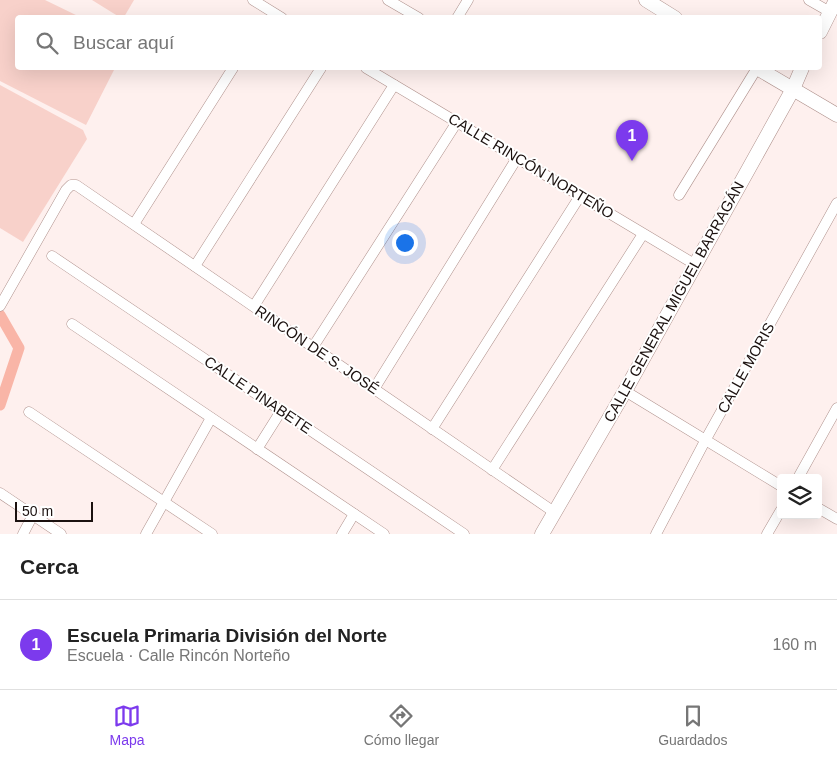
<!DOCTYPE html>
<html lang="es">
<head>
<meta charset="utf-8">
<style>
  :root { --surface:#fff; --page:#f6f6f6; --text:#222; --muted:#767676; --line:#e0e0e0; --accent:#7c3aed }
  body { margin:0; font-family:Helvetica,sans-serif; background:var(--page); color:var(--text) }
  .controls { position:absolute; right:15px; bottom:15px; display:grid; overflow:hidden; border-radius:5px; box-shadow:0 5px 20px #0002 }
  .controls button { width:45px; height:45px; display:grid; place-items:center; padding:0; border:0; border-bottom:1px solid var(--line); background:var(--surface); color:var(--text); font:25px sans-serif }
  .scale { position:absolute; left:15px; bottom:12px; width:78px; box-sizing:border-box; padding-left:5px; border:2px solid #1b110f; border-top:0; font-size:14px; line-height:18px; white-space:nowrap; color:#1b110f; -webkit-text-stroke:4px #fff; paint-order:stroke }
  .you { position:absolute; left:404px; top:242px; width:18px; height:18px; margin:-12px; border:4px solid #fff; border-radius:50%; background:#1a73e8; box-shadow:0 0 0 8px #1a73e833 }
  .badge { display:grid; place-items:center; width:32px; height:32px; border-radius:50%; background:var(--accent); color:#fff; font-size:16px; font-weight:700 }
  .pin { position:absolute; translate:-50% -41px; filter:drop-shadow(0 1px 2px #0008) }
  .pin::after { content:''; position:absolute; top:26px; width:18px; height:15px; background:inherit; clip-path:polygon(0 0,100% 0,50% 100%) }
  .list { margin:0; padding:0; list-style:none }
  h2 { display:flex; justify-content:space-between; align-items:center; height:65px; margin:0; padding:0 20px; font-size:21px }
  h2 small { font-size:16px; font-weight:400; color:var(--muted) }
  .list li { display:grid; grid-template-columns:32px 1fr auto; gap:15px; align-items:center; box-sizing:border-box; height:90px; padding:0 20px; border-top:1px solid var(--line) }
  .list b { display:block; font-size:19px; white-space:nowrap }
  .list p { margin:0; font-size:16px; white-space:nowrap; color:var(--muted) }
  .list em { font-size:16px; font-style:normal; color:var(--muted) }
  .icon { flex:none; width:28px; height:28px; fill:none; stroke:currentColor; stroke-width:2; stroke-linecap:round; stroke-linejoin:round }
  .map { position:relative; flex:none; width:837px; height:534px; overflow:hidden }
  .search { position:absolute; background:var(--surface); box-shadow:0 5px 20px #0002; left:15px; right:15px; top:15px; height:55px; display:flex; align-items:center; gap:12px; box-sizing:border-box; padding:0 18px; border-radius:5px; color:var(--muted); font-size:19px }
  .sheet { height:155px; background:var(--surface) }
  nav { display:flex; justify-content:space-around; align-items:center; box-sizing:border-box; height:70px; border-top:1px solid var(--line); background:var(--surface); font-size:14px; color:var(--muted) }
  nav a { display:grid; justify-items:center; gap:2px }
  nav .on { color:var(--accent) }
  .map>svg:first-child { display:block }
  .green { fill:#f8d1ca }
  .lines { fill:none; stroke-linecap:round; stroke-linejoin:round }
  .canal { stroke:#f9b5a7; stroke-width:11 }
  .street-casing { stroke:#af918c; stroke-width:11 }
  .secondary-casing { stroke:#af918c; stroke-width:15 }
  .street { stroke:#fff; stroke-width:10 }
  .secondary { stroke:#fff; stroke-width:14 }
  .labels { text-anchor:middle; stroke-width:4; stroke-linejoin:round; paint-order:stroke }
  .street-label { font-size:15px; fill:#1b110f; stroke:#fff }
</style>
</head>
<body>
<div class="map">
<svg width="837" height="534" viewBox="0 0 837 534">
  <rect width="100%" height="100%" fill="#fef0ee"/>
  <!-- green -->
  <g class="green">
    <polygon points="0,0 45,0 80,17 18,18 18,68 115,68 86,125 0,81"/>
    <polygon points="92,0 134,0 124,17 121,18"/>
    <polygon points="0,85 83,130 87,139 23,242 0,228"/>
  </g>
  <g class="lines">
    <!-- canal -->
    <polyline class="canal" points="0,315 19,348 0,405"/>
    <!-- street casing -->
    <g class="street-casing">
      <g id="street">
        <polyline points="253,0 282,18"/>
        <polyline points="388,0 419,18"/>
        <polyline points="809,0 830,12"/>
        <polyline points="457,18 468,0"/>
        <polyline points="366,68 696,265"/>
        <polyline points="679,195 757,68"/>
        <polyline points="134,224 233,68"/>
        <polyline points="52,256 464,534"/>
        <polyline points="195,266 321,68"/>
        <polyline points="0,306 66,190 71,185 76,185 554,512"/>
        <polyline points="254,306 394,85"/>
        <polyline points="72,324 384,534"/>
        <polyline points="313,347 457,122"/>
        <polyline points="374,389 517,158"/>
        <polyline points="625,391 781,486"/>
        <polyline points="29,412 212,534"/>
        <polyline points="432,429 580,196"/>
        <polyline points="257,449 281,411"/>
        <polyline points="492,470 643,234"/>
        <polyline points="798,478 837,408"/>
        <polyline points="0,493 61,534"/>
        <polyline points="818,508 837,519"/>
        <polyline points="23,534 33,515"/>
        <polyline points="146,534 211,418"/>
        <polyline points="342,534 354,514"/>
        <polyline points="656,534 706,439 837,203"/>
        <polyline points="767,534 781,510"/>
      </g>
    </g>
    <!-- secondary casing -->
    <g class="secondary-casing">
      <g id="secondary">
        <polyline points="646,0 675,18"/>
        <polyline points="820,32 836,0"/>
        <polyline points="757,68 837,115"/>
        <polyline points="542,534 625,391 793,89 802,68"/>
      </g>
    </g>
    <!-- street -->
    <use href="#street" class="street"/>
    <!-- secondary -->
    <use href="#secondary" class="secondary"/>
  </g>
  <g class="labels">
    <!-- street labels -->
    <g class="street-label">
      <text transform="translate(531 166) rotate(31)" y="5">CALLE RINCÓN NORTEÑO</text>
      <text transform="translate(674 302) rotate(-61)" y="5">CALLE GENERAL MIGUEL BARRAGÁN</text>
      <text transform="translate(317 350) rotate(34)" y="5">RINCÓN DE S. JOSÉ</text>
      <text transform="translate(746 368) rotate(-61)" y="5">CALLE MORIS</text>
      <text transform="translate(258 395) rotate(34)" y="5">CALLE PINABETE</text>
    </g>
  </g>
</svg>
<div class="controls">
<button><svg class="icon" aria-label="layers" viewBox="0 0 24 24"><path d="M12 4l9 5-9 5-9-5zM3 14l9 5 9-5"/></svg></button>
</div>
<div class="scale">50 m</div>
<div class="you"></div>
<div class="pin badge" style="left:632px;top:161px">1</div>
<div class="search"><svg class="icon" aria-label="search" viewBox="0 0 24 24"><circle cx="10" cy="10" r="6"/><path d="M15 15l6 6"/></svg>Buscar aquí</div>
</div>
<section class="sheet">
<h2>Cerca<small></small></h2>
<ul class="list">
<li><span class="badge">1</span><div><b>Escuela Primaria División del Norte</b><p>Escuela · Calle Rincón Norteño</p></div><em>160 m</em></li>
</ul>
</section>
<nav>
<a class="on"><svg class="icon" aria-label="map" viewBox="0 0 24 24"><path d="M3 6l6-2 6 2 6-2v14l-6 2-6-2-6 2zM9 4v14M15 6v14"/></svg>Mapa</a>
<a><svg class="icon" aria-label="directions" viewBox="0 0 24 24"><path d="M12 3l9 9-9 9-9-9zM9 14v-3h6M13 9l2 2-2 2"/></svg>Cómo llegar</a>
<a><svg class="icon" aria-label="saved" viewBox="0 0 24 24"><path d="M7 4h10v16l-5-4-5 4z"/></svg>Guardados</a>
</nav>
</body>
</html>
